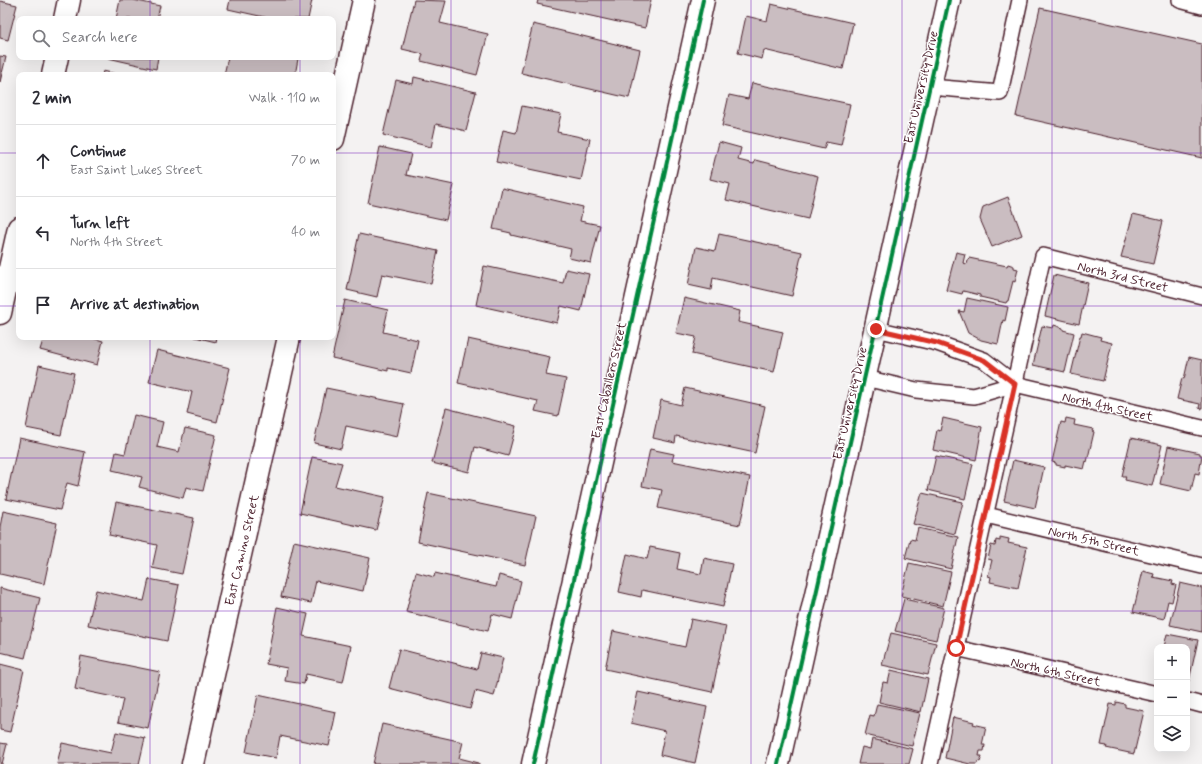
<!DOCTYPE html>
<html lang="en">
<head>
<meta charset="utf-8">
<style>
  :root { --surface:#fff; --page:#f2f2f3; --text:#2b2b33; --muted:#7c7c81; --line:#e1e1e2 }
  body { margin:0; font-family:Mynerve,sans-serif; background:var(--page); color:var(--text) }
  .controls { position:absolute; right:12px; bottom:12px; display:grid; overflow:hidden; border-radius:8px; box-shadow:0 4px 16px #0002 }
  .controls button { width:36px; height:36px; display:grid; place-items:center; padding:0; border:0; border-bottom:1px solid var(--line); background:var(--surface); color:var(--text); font:20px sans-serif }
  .stop { position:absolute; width:12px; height:12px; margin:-9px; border:3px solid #d93025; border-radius:50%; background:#fff }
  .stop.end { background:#d93025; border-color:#fff; box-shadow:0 1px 4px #0008 }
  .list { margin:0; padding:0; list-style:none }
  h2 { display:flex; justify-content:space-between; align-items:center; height:52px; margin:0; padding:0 16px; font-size:17px }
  h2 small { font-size:13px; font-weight:400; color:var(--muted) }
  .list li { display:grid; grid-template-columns:26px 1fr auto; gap:12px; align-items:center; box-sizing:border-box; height:72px; padding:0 16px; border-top:1px solid var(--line) }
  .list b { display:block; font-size:15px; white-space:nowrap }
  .list p { margin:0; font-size:13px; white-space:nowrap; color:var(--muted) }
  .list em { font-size:13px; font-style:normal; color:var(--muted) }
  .icon { flex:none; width:22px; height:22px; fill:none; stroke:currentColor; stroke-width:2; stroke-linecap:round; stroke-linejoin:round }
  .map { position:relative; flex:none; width:1202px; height:764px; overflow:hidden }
  .search { position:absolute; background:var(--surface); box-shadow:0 4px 16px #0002; left:16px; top:16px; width:320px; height:44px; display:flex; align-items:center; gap:10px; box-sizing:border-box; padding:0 14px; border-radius:8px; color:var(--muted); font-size:15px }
  .panel { position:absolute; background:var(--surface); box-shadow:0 4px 16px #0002; left:16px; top:72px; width:320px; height:268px; border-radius:8px }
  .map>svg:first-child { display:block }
  .building { fill:#cabdc1; stroke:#4a1f2b }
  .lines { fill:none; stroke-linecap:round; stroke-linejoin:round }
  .lane-casing { stroke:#4a1f2b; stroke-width:18 }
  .street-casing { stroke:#4a1f2b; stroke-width:25 }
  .secondary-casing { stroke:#4a1f2b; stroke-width:25 }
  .lane { stroke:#fff; stroke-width:15 }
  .street { stroke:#fff; stroke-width:22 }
  .secondary { stroke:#fff; stroke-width:22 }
  .cycleway-casing { stroke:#fff; stroke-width:6 }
  .cycleway { stroke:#00873e; stroke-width:4 }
  .route { stroke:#d93025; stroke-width:5 }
  .grid { fill:none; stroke:#7b2cbf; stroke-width:1; stroke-opacity:0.55 }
  .labels { text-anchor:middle; stroke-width:3; stroke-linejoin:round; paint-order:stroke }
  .street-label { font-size:13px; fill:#4a1f2b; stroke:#fff }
</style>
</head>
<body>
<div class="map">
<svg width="1202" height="764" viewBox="0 0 1202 764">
  <rect width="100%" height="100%" fill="#f4f2f2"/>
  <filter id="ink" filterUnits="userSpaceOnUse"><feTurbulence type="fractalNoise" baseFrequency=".025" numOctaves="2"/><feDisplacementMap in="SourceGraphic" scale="8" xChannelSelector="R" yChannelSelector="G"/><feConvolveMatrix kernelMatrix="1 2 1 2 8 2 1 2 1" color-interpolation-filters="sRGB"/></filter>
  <g filter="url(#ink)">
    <!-- building -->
    <g class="building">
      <polygon points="120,0 133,0 160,6 157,19 116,19"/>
      <polygon points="230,0 312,0 308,19 273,19 228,9"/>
      <polygon points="414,0 446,1 440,23 488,34 477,75 421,61 423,54 402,49"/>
      <polygon points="538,0 651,0 645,28 537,4"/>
      <polygon points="0,1 17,5 8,40 0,38"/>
      <polygon points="771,4 853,23 843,69 764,50 762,59 738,53 746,16 767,21"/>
      <polygon points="1040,8 1202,44 1202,158 1016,116"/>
      <polygon points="533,24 640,50 629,98 521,73"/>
      <polygon points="0,56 6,57 0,82"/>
      <polygon points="108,57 158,57 156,69 108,58"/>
      <polygon points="228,57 290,57 298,59 295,75 224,75"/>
      <polygon points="103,71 121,75 102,75"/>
      <polygon points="414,77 476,92 466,131 436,124 431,147 383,135 396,80 413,84"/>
      <polygon points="752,83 850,104 841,145 826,142 824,149 722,126 729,95 748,99"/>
      <polygon points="522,106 561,114 557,132 590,139 581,180 496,162 503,130 516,133"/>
      <polygon points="719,142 741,148 738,160 754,164 755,160 818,176 808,219 726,200 730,184 710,179"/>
      <polygon points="380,147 411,154 406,175 454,185 446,220 368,203"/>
      <polygon points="502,188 583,207 580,221 600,225 591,263 569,258 571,249 511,235 511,233 493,229"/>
      <polygon points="1008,197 1022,235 992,247 980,219 983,207"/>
      <polygon points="1133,214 1163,221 1153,264 1121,257"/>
      <polygon points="359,234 438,251 431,284 382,274 377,297 347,290"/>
      <polygon points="719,234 802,252 792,296 713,278 711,290 688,285 696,247 715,251"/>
      <polygon points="956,252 965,254 963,263 967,264 969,258 1007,266 1008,264 1014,266 1014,268 1018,269 1015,282 1013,281 1008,301 1007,301 1006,303 980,297 980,295 963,291 962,294 946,290"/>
      <polygon points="484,266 563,283 566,269 589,274 581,311 561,306 557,323 476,305"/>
      <polygon points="1054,275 1088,283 1079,324 1045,316"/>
      <polygon points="684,298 740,311 738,322 783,332 774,372 692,354 696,337 676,333"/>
      <polygon points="967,298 1008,307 1005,321 1003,320 998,344 981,340 968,333 959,311 964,312"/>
      <polygon points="345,300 388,310 383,332 418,340 411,373 388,368 388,371 332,358"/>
      <polygon points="1054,325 1063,328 1063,330 1074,333 1065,372 1033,365 1042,326 1053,328"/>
      <polygon points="1082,332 1101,337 1100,340 1112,343 1103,381 1071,374 1080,336 1081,336"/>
      <polygon points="44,337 93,337 92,338 103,341 97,365 40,350"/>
      <polygon points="195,337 217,337 216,342"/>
      <polygon points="468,339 550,357 546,375 566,379 558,416 535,411 538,401 458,383"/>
      <polygon points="157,350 230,368 217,422 187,414 192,392 149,382"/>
      <polygon points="1189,357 1202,360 1202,409 1199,408 1200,404 1177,399 1182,378 1184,379"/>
      <polygon points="39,365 74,373 61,435 26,428"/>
      <polygon points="326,388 404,404 397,437 346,426 341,449 314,443"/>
      <polygon points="685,388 765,406 755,453 676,436 675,443 653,438 661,400 681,405"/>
      <polygon points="446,408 516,426 508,456 475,447 469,472 432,463"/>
      <polygon points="134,415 163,422 157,447 179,452 185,428 216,435 203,491 186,487 183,498 139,487 142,477 112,470 116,452 125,454"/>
      <polygon points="943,418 982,427 976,460 933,450 937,430 940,431"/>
      <polygon points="1066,418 1075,420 1074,425 1093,429 1092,431 1094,432 1087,462 1086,461 1084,469 1065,465 1065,467 1056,465 1056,463 1052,462 1061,422 1065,423"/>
      <polygon points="19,438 85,452 78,486 67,483 60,510 6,499"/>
      <polygon points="1131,438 1162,445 1152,486 1125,480 1126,476 1122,476"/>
      <polygon points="1168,446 1200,453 1200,455 1202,455 1199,474 1195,473 1191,491 1160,484"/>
      <polygon points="650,449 674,454 672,461 750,477 740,525 658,508 662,490 642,486"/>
      <polygon points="936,456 973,464 965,499 928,490"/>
      <polygon points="312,457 342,463 335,486 385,497 376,530 300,513"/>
      <polygon points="1013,460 1044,467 1035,508 1004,501"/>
      <polygon points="428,493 536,516 525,565 418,542"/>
      <polygon points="922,493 963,502 955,534 913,524"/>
      <polygon points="116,502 194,518 182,574 152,568 157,545 109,535"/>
      <polygon points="3,511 57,523 44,584 0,574 0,527"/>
      <polygon points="918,528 958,537 951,569 905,558 910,539 915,540"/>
      <polygon points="1000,537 1009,539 1008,543 1027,547 1018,588 990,582 991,577 988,576 992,560 988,559 991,545 995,546 996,540 1000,541"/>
      <polygon points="294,541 370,558 363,591 316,581 311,603 281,597"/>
      <polygon points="650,547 680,553 677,569 701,574 704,558 732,564 723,607 642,590 641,597 619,592 627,554 647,559"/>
      <polygon points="909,563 951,572 943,606 901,596"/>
      <polygon points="1143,571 1154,574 1153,577 1173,581 1172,584 1176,585 1172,602 1168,601 1164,619 1133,612"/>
      <polygon points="416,572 434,577 435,573 496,587 499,575 521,581 512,619 492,614 488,631 406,612"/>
      <polygon points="149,579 179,585 167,641 88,625 96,590 144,601"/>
      <polygon points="1180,583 1202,588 1202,632 1170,625"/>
      <polygon points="0,588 40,598 25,658 0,652"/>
      <polygon points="904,599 944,608 936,640 895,631"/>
      <polygon points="277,607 308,614 303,636 351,646 343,682 306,674 304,684 285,681 287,668 266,664"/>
      <polygon points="691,619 726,626 712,692 605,669 613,631 685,647"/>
      <polygon points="891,633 936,643 928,675 882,665"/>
      <polygon points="1167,634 1198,640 1189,681 1187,681 1187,647 1164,647"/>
      <polygon points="399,649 477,669 481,653 503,658 494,696 475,691 470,709 389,688"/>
      <polygon points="81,656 160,672 148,728 118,722 123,699 75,689"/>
      <polygon points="0,664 24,670 10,732 0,730"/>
      <polygon points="891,670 928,679 921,712 879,702 883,682 888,683"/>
      <polygon points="638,692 707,707 695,763 660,755 665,731 631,723"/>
      <polygon points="258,695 336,712 329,746 280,736 276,758 246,752"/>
      <polygon points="1116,702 1125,704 1125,707 1144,711 1134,754 1106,748 1107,746 1101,745 1110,704 1116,705"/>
      <polygon points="877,704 920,713 912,746 865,735 870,715 874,716"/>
      <polygon points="953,717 974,722 973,724 986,727 982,745 985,745 984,751 980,751 979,756 982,756 980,762 978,761 977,764 970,764 945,758"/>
      <polygon points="382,724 463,742 459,758 479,763 479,764 373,764"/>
      <polygon points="116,732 145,738 139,764 57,764 62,743 111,753"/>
      <polygon points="872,739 913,749 909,764 858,764 862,747 870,749"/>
      <polygon points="0,743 7,744 2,764 0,764"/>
    </g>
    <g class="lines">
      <!-- lane casing -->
      <g class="lane-casing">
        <g id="lane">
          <polyline points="1180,0 1202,6"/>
          <polyline points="930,87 1000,93 1020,0"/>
          <polyline points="876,329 937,343 984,360 1015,384 1202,428"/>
          <polyline points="865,378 916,390 974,396 1015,384"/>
          <polyline points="986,515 1202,566"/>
          <polyline points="956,648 1157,694"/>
          <polyline points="1187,701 1202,705"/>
          <polyline points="930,764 1043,256 1202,296"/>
        </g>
      </g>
      <!-- street casing -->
      <g class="street-casing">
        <g id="street">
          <polyline points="65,19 69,0"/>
          <polyline points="53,75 57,57"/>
          <polyline points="333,139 364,0"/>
          <polyline points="0,313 19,228"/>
          <polyline points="193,764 289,337"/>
          <polyline points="533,764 703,0"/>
        </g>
      </g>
      <!-- secondary casing -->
      <g class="secondary-casing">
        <polyline id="secondary" points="778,764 949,0"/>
      </g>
      <!-- lane -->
      <use href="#lane" class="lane"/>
      <!-- street -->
      <use href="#street" class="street"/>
      <!-- secondary -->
      <use href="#secondary" class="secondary"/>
      <!-- cycleway casing -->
      <g class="cycleway-casing">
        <g id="cycleway">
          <polyline points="533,764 703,0"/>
          <polyline points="778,764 949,0"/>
        </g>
      </g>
      <!-- cycleway -->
      <use href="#cycleway" class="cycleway"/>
    </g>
  </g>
  <g class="lines" filter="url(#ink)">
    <!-- route -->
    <polyline class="route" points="876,329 937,343 984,360 1015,384 956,648"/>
  </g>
  <!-- grid -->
  <path class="grid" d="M150 0V19M300 0V19M451 0V764M601 0V764M751 0V764M902 0V764M1052 0V764M150 57V75M300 57V75M0 153H19M333 153H1202M0 306H19M333 306H1202M150 337V764M300 337V764M0 458H1202M0 611H1202"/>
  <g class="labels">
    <!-- street labels -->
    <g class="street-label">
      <text transform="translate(920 87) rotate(-77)" y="5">East University Drive</text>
      <text transform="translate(1123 276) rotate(14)" y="5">North 3rd Street</text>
      <text transform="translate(608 380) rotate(-77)" y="5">East Caballero Street</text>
      <text transform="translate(849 403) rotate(-77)" y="5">East University Drive</text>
      <text transform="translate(1108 406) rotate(13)" y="5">North 4th Street</text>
      <text transform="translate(1094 540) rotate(13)" y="5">North 5th Street</text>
      <text transform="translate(241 550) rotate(-77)" y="5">East Camino Street</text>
      <text transform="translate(1056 671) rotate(13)" y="5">North 6th Street</text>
    </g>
  </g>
</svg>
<div class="controls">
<button>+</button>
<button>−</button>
<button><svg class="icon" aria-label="layers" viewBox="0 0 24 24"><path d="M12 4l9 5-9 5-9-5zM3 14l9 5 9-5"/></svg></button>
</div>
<div class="stop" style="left:956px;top:648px"></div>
<div class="stop end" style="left:876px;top:329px"></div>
<div class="search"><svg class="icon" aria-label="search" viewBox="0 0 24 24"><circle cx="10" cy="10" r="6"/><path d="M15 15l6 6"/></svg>Search here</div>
<section class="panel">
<h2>2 min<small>Walk · 110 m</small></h2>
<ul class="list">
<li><svg class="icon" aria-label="ahead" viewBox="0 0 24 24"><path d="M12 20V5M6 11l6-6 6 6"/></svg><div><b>Continue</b><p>East Saint Lukes Street</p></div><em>70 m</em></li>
<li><svg class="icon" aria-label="left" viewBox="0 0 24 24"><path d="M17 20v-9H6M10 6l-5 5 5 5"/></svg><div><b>Turn left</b><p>North 4th Street</p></div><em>40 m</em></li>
<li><svg class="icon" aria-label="arrive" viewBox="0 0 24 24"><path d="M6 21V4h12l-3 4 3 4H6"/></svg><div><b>Arrive at destination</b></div></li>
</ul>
</section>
</div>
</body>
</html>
